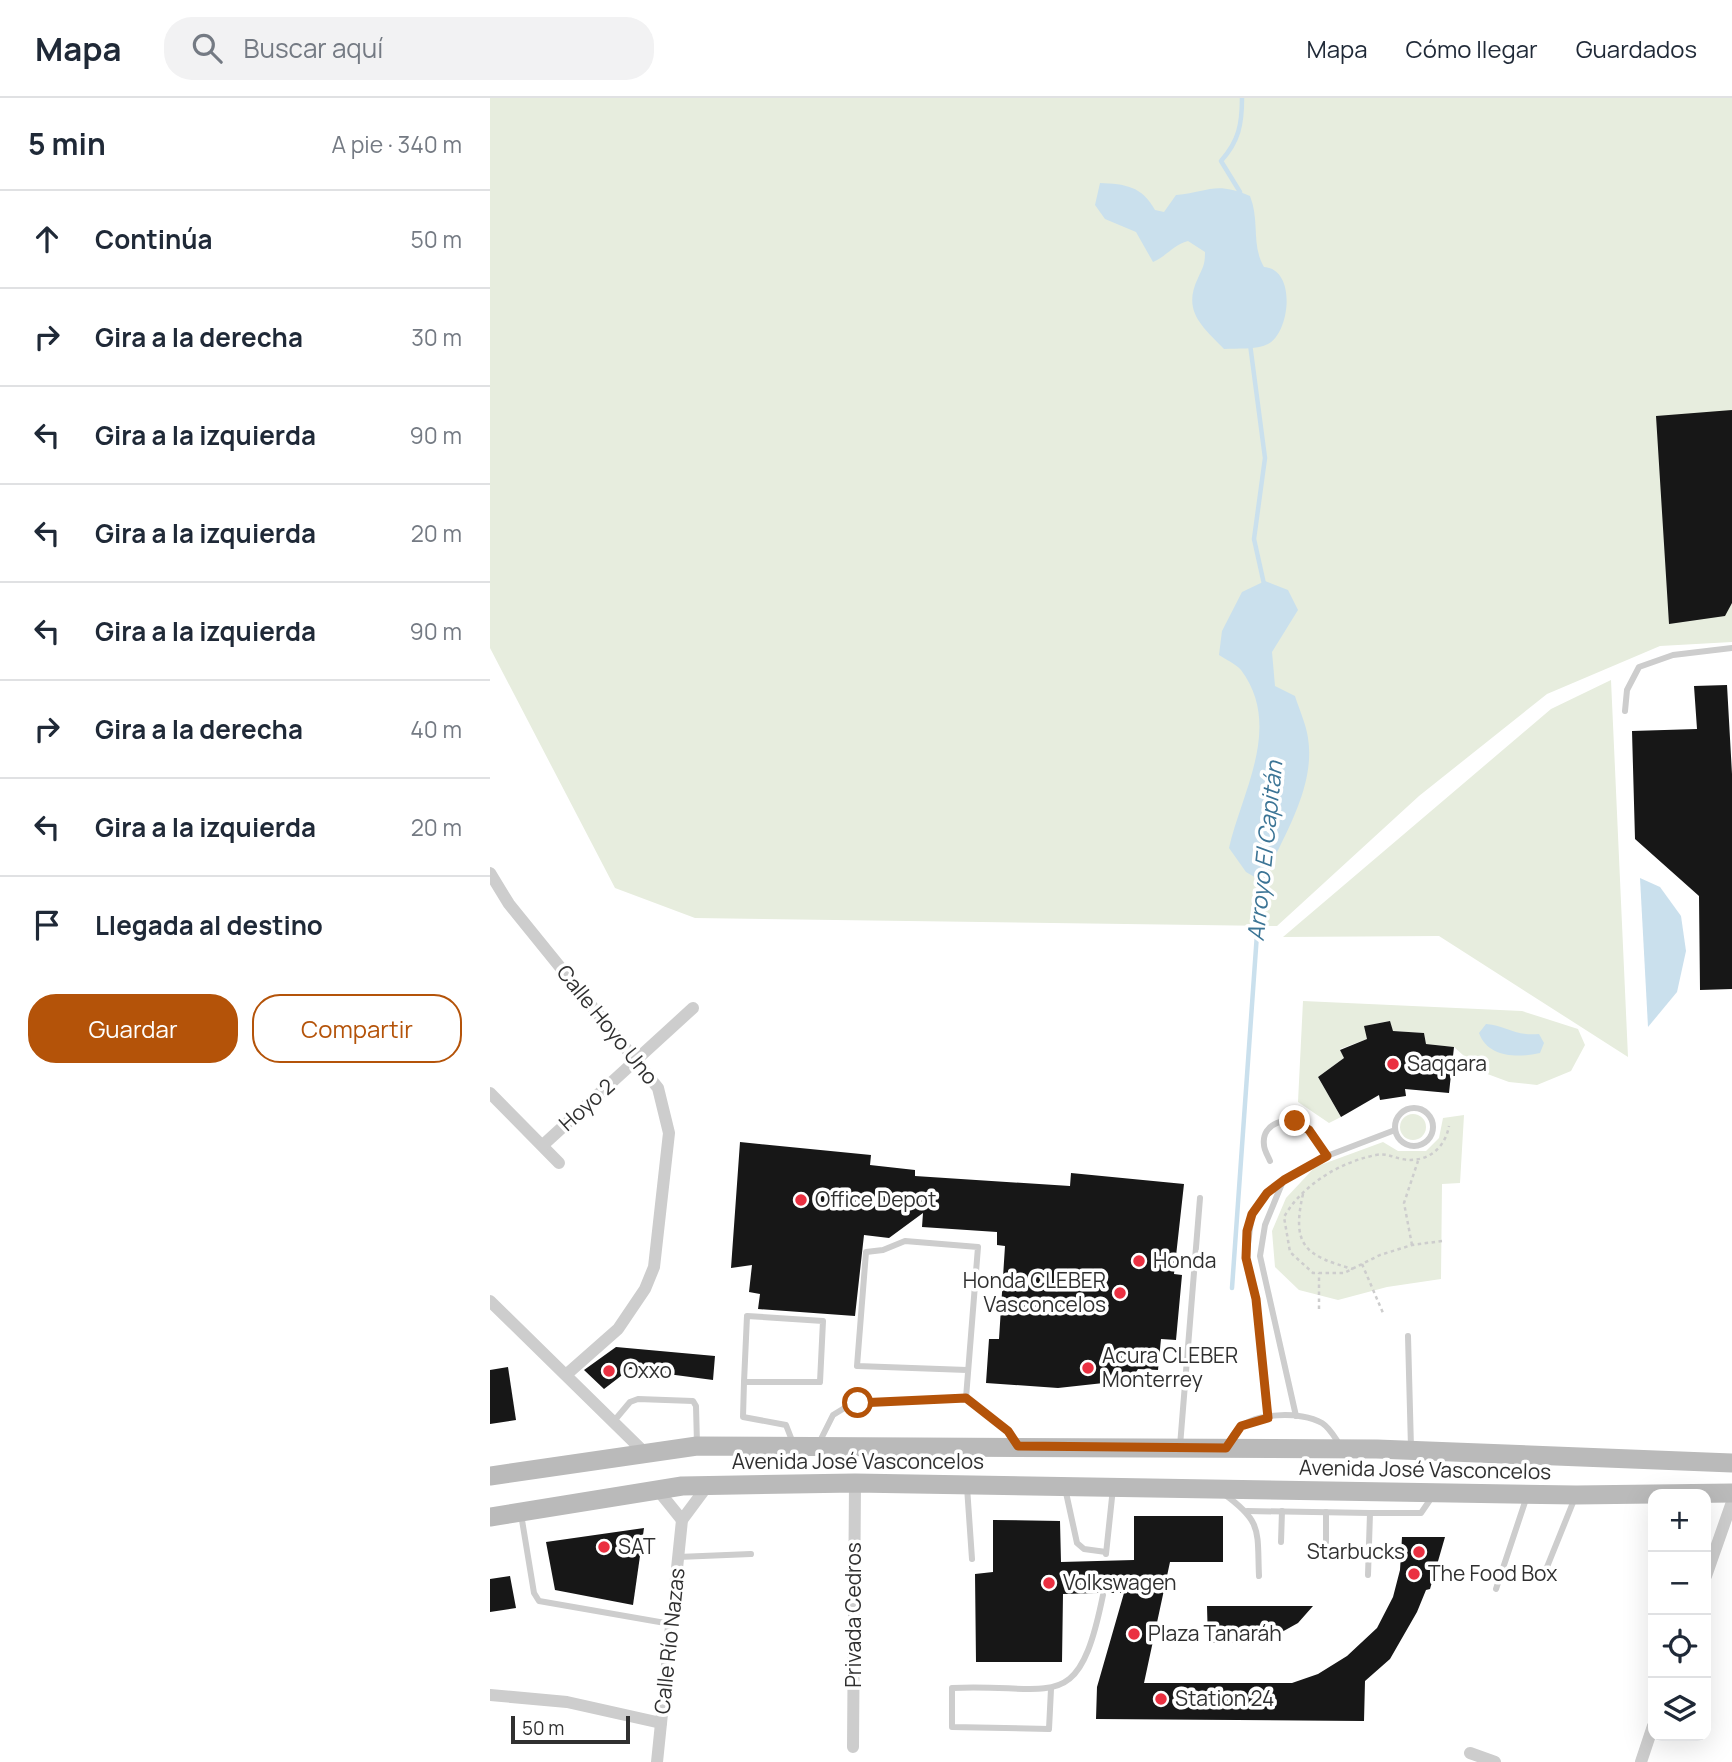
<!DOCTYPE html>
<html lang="es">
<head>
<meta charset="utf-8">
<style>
  :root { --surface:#fff; --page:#f2f2f3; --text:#1f2937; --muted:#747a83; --line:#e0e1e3; --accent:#b45309 }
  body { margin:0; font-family:Manrope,sans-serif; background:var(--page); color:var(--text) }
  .controls { position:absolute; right:21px; bottom:21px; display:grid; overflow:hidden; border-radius:14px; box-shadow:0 7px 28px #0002 }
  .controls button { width:63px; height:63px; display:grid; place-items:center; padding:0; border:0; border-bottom:2px solid var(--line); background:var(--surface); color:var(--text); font:35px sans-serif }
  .scale { position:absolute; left:21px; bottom:18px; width:119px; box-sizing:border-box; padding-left:7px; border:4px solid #303030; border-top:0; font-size:19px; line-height:24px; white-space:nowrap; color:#303030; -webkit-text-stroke:5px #fff; paint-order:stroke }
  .stop { position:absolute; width:21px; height:21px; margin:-16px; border:5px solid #b45309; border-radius:50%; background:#fff }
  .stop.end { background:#b45309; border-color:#fff; box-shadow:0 2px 7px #0008 }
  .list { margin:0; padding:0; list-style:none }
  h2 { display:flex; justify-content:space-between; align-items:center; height:91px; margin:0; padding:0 28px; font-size:30px }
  h2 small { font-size:23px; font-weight:400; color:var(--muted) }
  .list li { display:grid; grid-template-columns:46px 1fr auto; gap:21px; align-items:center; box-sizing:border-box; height:98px; padding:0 28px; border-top:2px solid var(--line) }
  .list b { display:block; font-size:26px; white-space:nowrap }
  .list em { font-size:23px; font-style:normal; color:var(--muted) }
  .actions { display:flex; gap:14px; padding:21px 28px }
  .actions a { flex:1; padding:16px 0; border:2px solid var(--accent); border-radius:28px; text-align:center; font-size:24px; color:var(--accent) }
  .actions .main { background:var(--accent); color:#fff }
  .icon { flex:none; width:38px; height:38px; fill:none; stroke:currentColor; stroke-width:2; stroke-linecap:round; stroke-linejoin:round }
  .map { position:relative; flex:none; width:1242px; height:1664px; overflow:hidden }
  header { display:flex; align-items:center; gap:42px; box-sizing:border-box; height:98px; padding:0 35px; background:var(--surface); border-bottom:2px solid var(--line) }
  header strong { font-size:33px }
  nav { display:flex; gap:38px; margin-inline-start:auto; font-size:24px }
  .search { width:490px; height:63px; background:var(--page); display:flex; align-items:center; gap:18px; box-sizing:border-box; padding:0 24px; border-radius:28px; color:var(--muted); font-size:26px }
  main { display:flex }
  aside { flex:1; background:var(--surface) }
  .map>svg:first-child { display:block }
  .green { fill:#e7edde }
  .water { fill:#cae0ed }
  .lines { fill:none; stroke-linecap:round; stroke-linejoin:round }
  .stream { stroke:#cae0ed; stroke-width:4.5 }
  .building { fill:#171717 }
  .path { stroke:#cdcdcd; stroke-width:2.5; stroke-dasharray:3.5 3.5; stroke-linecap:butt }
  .lane { stroke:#cdcdcd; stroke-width:6 }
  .street { stroke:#cdcdcd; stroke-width:12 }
  .secondary { stroke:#bababa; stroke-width:19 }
  .route { stroke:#b45309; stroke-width:9 }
  .poi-dot { fill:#ea3041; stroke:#fff; stroke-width:2.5 }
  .labels { text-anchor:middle; stroke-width:7; stroke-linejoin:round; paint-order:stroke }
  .street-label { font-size:21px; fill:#303030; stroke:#fff }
  .poi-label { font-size:21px; fill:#303030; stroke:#fff; text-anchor:start }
  .water-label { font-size:23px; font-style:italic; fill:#3b7495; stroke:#fff }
</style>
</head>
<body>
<header>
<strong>Mapa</strong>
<div class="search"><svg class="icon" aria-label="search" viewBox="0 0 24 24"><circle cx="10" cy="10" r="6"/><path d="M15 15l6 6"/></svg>Buscar aquí</div>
<nav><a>Mapa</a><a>Cómo llegar</a><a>Guardados</a></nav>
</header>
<main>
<aside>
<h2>5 min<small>A pie · 340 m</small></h2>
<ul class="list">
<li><svg class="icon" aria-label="ahead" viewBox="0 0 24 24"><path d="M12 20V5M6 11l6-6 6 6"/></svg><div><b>Continúa</b></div><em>50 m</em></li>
<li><svg class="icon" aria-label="right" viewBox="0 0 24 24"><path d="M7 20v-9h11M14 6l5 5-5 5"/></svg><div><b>Gira a la derecha</b></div><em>30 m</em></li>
<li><svg class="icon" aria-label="left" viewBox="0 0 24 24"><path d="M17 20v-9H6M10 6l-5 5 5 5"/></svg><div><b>Gira a la izquierda</b></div><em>90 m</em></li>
<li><svg class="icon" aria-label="left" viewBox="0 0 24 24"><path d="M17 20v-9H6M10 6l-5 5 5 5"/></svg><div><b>Gira a la izquierda</b></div><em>20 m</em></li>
<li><svg class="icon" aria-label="left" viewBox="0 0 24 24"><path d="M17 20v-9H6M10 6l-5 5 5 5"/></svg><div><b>Gira a la izquierda</b></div><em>90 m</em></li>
<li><svg class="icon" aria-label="right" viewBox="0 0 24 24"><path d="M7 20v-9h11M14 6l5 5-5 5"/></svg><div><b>Gira a la derecha</b></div><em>40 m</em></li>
<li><svg class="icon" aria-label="left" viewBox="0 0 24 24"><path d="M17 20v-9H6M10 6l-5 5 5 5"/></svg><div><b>Gira a la izquierda</b></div><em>20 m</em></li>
<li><svg class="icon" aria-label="arrive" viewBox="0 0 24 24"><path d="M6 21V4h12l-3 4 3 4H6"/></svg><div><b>Llegada al destino</b></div></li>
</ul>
<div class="actions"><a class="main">Guardar</a><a>Compartir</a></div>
</aside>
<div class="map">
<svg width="1242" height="1664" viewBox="0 0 1242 1664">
  <rect width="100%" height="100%" fill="#fff"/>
  <!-- green -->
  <g class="green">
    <polygon points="0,0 1242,0 1242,544 1170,548 1057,596 929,698 787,828 205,820 125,790 0,550"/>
    <polygon points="1121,582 1138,959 949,838 793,839 1061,611"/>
    <polygon points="813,903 1032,913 1088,931 1095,947 1081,973 1047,987 1019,984 992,974 964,949 936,946 934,935 903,933 899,923 875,928 877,941 850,951 854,960 828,979 851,1019 839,1025 808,1004"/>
    <circle cx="923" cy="1029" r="13"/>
    <polygon points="974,1017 970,1085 952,1086 951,1181 897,1189 848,1202 809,1192 785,1169 782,1133 796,1100 825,1069 893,1044 908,1053 936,1053 949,1040 953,1020"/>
  </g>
  <!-- water -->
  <g class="water">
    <path d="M610 85C635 86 652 88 665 112L674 114 686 97C719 94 725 83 760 98 770 123 761 147 774 169 807 171 800 235 778 246 766 252 747 250 734 251 712 228 692 213 708 180 713 169 715 167 715 154L698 143C683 147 677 158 663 164L646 134 615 121 605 107Z"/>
    <path d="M775 483 798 492 808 512 782 554 785 588 805 598C809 611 816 626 818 640 826 690 792 740 773 784L756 774 739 750C752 693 793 628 751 572 746 566 735 561 729 557L732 533 752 494Z"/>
    <polygon points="1150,780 1170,789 1191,818 1196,853 1187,894 1158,929"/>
    <path d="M996 926C1018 928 1023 938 1049 936L1054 945 1050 955C1028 960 998 960 989 935Z"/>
  </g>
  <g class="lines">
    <!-- stream -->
    <g class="stream">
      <path d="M750 99V94L731 63C749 43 752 26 752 0"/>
      <polyline points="760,246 775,360 764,441 774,486"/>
      <polyline points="742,1190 771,779"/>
    </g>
  </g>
  <!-- building -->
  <g class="building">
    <polygon points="1242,312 1242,505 1235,518 1179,526 1166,318"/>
    <polygon points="1237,587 1242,676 1242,891 1210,892 1209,798 1145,741 1142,633 1207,631 1204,588"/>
    <polygon points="900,923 903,933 934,935 936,946 964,949 959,995 915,991 916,998 890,1002 889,997 851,1019 828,979 854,960 850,952 877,941 874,928"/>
    <polygon points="250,1044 381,1057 380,1067 425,1072 425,1078 580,1088 581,1075 694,1086 684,1176 692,1177 686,1242 671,1241 668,1272 648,1271 641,1282 568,1290 496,1285 499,1241 509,1241 515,1148 507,1147 507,1134 432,1129 433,1115 399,1140 374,1137 365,1218 268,1211 270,1196 259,1194 262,1167 241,1170"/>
    <polygon points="126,1249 225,1258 223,1282 140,1271 114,1291 94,1272"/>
    <polygon points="18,1269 26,1322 0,1326 0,1272"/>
    <polygon points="644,1418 733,1418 733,1464 680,1464 654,1585 802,1585 828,1576 857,1558 887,1530 903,1499 910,1472 912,1439 955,1439 940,1491 936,1492 927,1514 900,1561 875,1583 874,1623 606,1621 607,1589 634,1495 618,1495 614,1491 608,1495 573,1496 572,1564 486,1564 485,1476 503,1474 503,1422 570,1423 571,1464 644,1462"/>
    <polygon points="154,1430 143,1507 65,1492 56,1444"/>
    <polygon points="20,1478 26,1510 0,1514 0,1481"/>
    <polygon points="717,1508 823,1508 808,1525 790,1535 745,1541 742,1545 718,1545"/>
  </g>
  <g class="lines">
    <!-- path -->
    <g class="path">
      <path d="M813 1096C801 1148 816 1158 863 1171"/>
      <path d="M952 1143 922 1147 890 1157 854 1175H823L800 1154 794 1119C812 1087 850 1064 886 1057 897 1055 902 1059 912 1061 937 1066 955 1050 959 1028"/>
      <polyline points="922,1147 914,1105 928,1063"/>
      <polyline points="872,1166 893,1215"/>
      <polyline points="829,1211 829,1175"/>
    </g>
    <!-- lane -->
    <g class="lane">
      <polyline points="1135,613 1137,592 1149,569 1183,557 1242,550"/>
      <circle cx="924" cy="1029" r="19"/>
      <path d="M780 1063C778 1058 774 1052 774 1047 771 1025 798 1017 814 1027 823 1033 830 1049 837 1058"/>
      <polyline points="793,1083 775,1127 770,1158 806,1318"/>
      <polygon points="257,1218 333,1223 330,1284 254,1284"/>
      <polyline points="918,1238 921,1350"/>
      <polyline points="254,1284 253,1319 296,1327 303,1345"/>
      <polyline points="476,1300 488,1149 415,1143 393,1152 376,1154 367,1268 477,1272"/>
      <polyline points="778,1319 766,1201 756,1160 762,1116 777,1095 794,1082 837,1058 905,1032"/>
      <polyline points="124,1323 140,1304 148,1301 203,1303 206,1308 207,1346"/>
      <polyline points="329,1345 343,1317 361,1306 476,1300 518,1333 527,1346"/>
      <path d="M737 1347C740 1343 742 1337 746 1333 763 1314 811 1313 832 1325 840 1330 845 1340 850 1347"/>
      <polyline points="690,1348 710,1100"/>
      <polyline points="477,1389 482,1461"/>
      <polyline points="575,1390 587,1445 594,1451 616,1454"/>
      <path d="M734 1396C773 1424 767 1433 769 1478"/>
      <polyline points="757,1413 880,1415"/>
      <polyline points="31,1416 44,1495 49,1503 181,1526"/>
      <polyline points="791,1444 792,1413"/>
      <polyline points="836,1449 836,1414"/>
      <polyline points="616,1456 623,1390"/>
      <polyline points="188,1459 261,1456"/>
      <polyline points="1055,1474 1084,1402"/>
      <polyline points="878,1477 880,1415 931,1415 942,1399"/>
      <polyline points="1006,1491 1037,1398"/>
      <path d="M561 1591 559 1631 462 1629V1590C565 1585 588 1620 613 1497"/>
    </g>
    <!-- street -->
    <g class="street">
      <polyline points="0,775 19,806 168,990 179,1035 164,1169 155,1191 128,1231 77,1276"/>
      <polyline points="0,995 69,1065"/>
      <polyline points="53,1047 203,910"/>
      <polyline points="0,1203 155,1355"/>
      <polyline points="167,1391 192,1422"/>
      <polyline points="1216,1478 1242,1404"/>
      <polyline points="0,1597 77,1604 171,1625"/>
      <polyline points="363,1649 365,1385"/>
      <polyline points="980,1655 1005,1664"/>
      <polyline points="167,1664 192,1422 218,1387"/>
      <polyline points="1151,1664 1163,1628"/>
    </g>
    <!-- secondary -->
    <g class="secondary">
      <polyline points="0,1378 207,1348 887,1351 1242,1365"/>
      <polyline points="0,1419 192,1388 365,1385 1086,1397 1242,1395"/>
    </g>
  </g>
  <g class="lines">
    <!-- route -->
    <polyline class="route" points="368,1305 476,1300 518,1333 528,1348 736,1350 751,1328 778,1320 766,1201 756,1160 757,1133 762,1116 777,1095 794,1082 837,1058 819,1032 805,1023"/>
  </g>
  <!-- markers -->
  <g class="poi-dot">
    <circle cx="903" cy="966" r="7"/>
    <circle cx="311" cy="1102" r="7"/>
    <circle cx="649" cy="1163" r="7"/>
    <circle cx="630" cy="1195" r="7"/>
    <circle cx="598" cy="1270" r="7"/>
    <circle cx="119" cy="1273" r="7"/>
    <circle cx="114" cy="1449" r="7"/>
    <circle cx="929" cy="1454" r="7"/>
    <circle cx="924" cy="1476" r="7"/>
    <circle cx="559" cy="1485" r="7"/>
    <circle cx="644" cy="1536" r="7"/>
    <circle cx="671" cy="1601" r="7"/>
  </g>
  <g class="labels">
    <!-- street labels -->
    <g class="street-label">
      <text transform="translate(117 927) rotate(51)" y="7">Calle Hoyo Uno</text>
      <text transform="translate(97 1007) rotate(-42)" y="7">Hoyo 2</text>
      <text x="368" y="1371">Avenida José Vasconcelos</text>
      <text transform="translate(935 1372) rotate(1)" y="7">Avenida José Vasconcelos</text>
      <text transform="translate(364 1517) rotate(-90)" y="7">Privada Cedros</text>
      <text transform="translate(180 1543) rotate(-84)" y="7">Calle Río Nazas</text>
    </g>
    <!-- poi labels -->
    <g class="poi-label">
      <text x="917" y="973">Saqqara</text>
      <text x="325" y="1109">Office Depot</text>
      <text x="663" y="1170">Honda</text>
      <text x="616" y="1190" text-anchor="end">Honda CLEBER<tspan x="616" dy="24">Vasconcelos</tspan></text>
      <text x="612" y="1265">Acura CLEBER<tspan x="612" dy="24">Monterrey</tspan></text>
      <text x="133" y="1280">Oxxo</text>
      <text x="128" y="1456">SAT</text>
      <text x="915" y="1461" text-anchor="end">Starbucks</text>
      <text x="938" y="1483">The Food Box</text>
      <text x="573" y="1492">Volkswagen</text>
      <text x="658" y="1543">Plaza Tanaráh</text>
      <text x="685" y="1608">Station 24</text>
    </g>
    <!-- water labels -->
    <g class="water-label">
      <text transform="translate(775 753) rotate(-84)" y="8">Arroyo El Capitán</text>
    </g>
  </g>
</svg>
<div class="controls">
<button>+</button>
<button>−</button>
<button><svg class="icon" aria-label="locate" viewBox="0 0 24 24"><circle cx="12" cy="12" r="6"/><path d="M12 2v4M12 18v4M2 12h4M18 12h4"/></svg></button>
<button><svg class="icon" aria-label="layers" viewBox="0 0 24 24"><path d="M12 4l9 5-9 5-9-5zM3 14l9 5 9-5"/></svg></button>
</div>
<div class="scale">50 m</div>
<div class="stop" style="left:368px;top:1305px"></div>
<div class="stop end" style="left:805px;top:1023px"></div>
</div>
</main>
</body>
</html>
